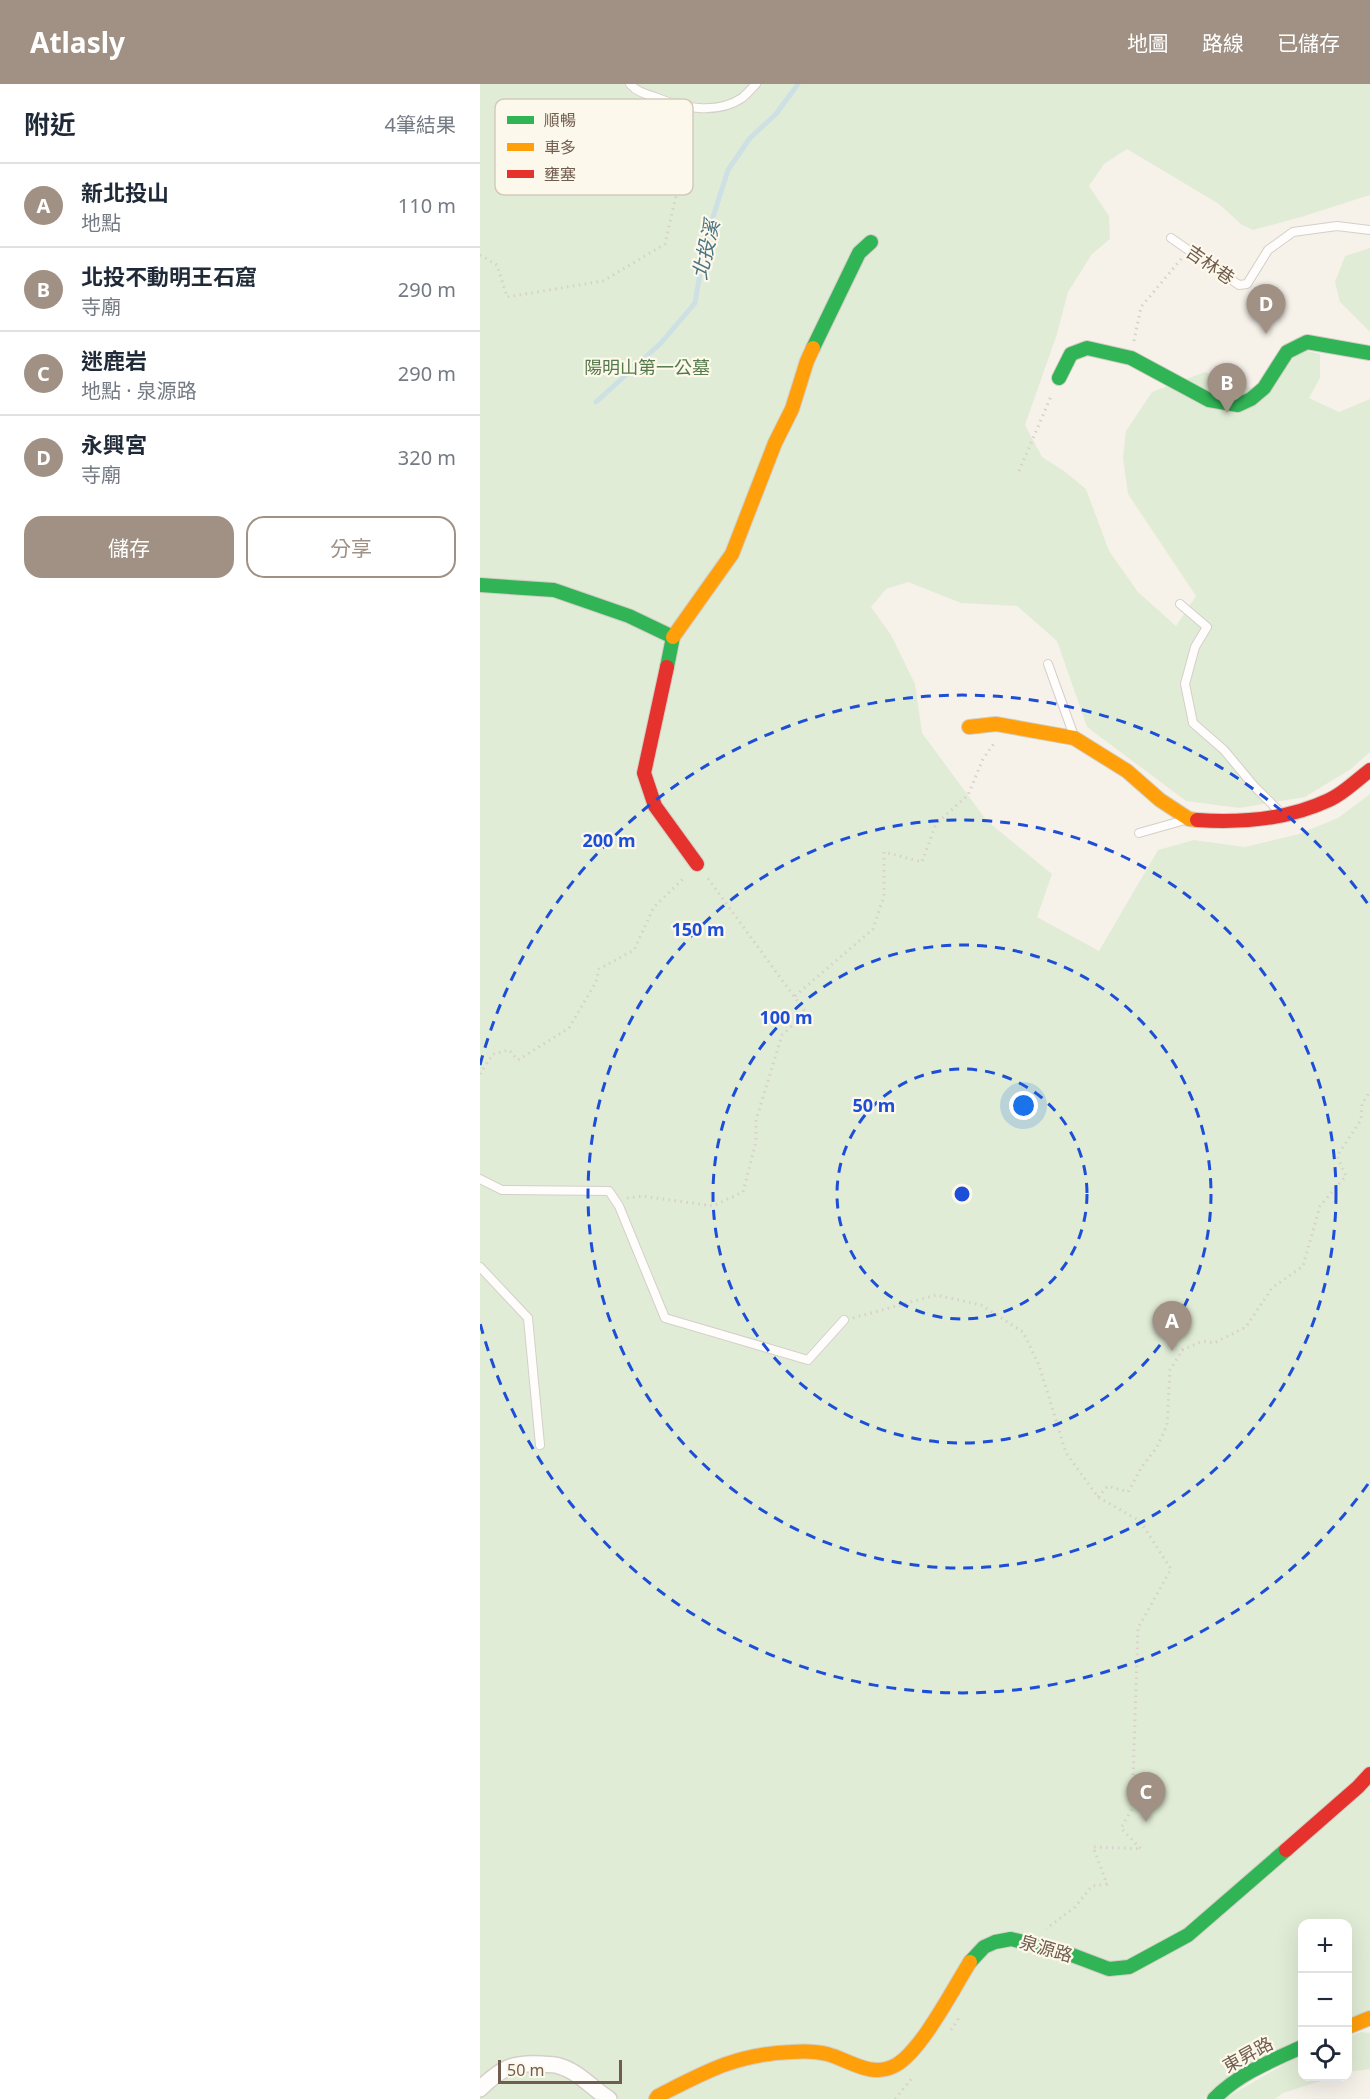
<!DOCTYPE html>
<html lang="zh-TW">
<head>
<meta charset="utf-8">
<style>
  :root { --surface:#fff; --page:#f2f2f3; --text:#1f2937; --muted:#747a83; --line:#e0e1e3; --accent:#a09184 }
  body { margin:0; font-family:"Noto Sans","Noto Sans TC",sans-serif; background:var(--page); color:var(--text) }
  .controls { position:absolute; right:18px; bottom:18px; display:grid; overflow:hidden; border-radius:12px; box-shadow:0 6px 24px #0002 }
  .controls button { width:54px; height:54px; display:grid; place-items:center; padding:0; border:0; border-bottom:2px solid var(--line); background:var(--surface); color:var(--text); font:30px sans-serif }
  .scale { position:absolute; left:18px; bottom:15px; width:124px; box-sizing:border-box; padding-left:6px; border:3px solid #715d4d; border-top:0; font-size:16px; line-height:21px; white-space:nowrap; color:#715d4d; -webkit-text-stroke:4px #fdf8ec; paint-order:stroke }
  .you { position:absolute; left:544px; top:1022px; width:21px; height:21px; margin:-15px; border:4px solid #fff; border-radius:50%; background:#1a73e8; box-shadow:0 0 0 9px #1a73e833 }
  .badge { display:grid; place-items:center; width:39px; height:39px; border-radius:50%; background:var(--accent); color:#fff; font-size:20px; font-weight:700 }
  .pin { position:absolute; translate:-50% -50px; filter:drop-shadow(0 2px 3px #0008) }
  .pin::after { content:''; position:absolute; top:32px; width:21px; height:18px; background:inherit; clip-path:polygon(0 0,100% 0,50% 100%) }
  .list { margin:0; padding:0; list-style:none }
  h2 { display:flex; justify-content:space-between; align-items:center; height:78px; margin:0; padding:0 24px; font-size:26px }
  h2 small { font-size:20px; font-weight:400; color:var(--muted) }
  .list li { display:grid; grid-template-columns:39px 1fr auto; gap:18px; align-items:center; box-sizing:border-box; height:84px; padding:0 24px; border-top:2px solid var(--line) }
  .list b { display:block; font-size:22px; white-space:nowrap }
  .list p { margin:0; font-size:20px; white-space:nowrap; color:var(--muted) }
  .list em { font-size:20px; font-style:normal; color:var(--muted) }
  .actions { display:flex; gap:12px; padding:18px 24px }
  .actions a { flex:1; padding:14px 0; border:2px solid var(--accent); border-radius:18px; text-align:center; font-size:21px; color:var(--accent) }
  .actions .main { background:var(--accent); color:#fff }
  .icon { flex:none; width:33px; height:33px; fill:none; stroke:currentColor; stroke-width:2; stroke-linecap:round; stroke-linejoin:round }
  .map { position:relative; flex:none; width:890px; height:2015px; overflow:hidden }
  header { display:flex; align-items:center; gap:36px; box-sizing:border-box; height:84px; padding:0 30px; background:var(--accent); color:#fff }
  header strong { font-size:28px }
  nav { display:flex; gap:33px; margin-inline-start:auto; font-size:21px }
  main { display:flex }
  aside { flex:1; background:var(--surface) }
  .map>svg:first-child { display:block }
  .green { fill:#e1ecd6 }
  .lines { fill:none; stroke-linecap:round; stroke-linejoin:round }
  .stream { stroke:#cde0e4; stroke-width:5 }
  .lane-casing { stroke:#d5cfc9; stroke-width:10 }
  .street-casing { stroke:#d5cfc9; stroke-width:18 }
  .fast-casing { stroke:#d3cec5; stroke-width:16 }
  .slow-casing { stroke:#d3cec5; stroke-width:16 }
  .jam-casing { stroke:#d3cec5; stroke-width:16 }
  .path { stroke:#d7d0cb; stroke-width:3; stroke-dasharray:1.5 4.5; stroke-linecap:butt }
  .lane { stroke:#fefdfc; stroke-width:8 }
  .street { stroke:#fefdfc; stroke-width:15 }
  .fast { stroke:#30b455; stroke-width:14 }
  .slow { stroke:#ff9f0a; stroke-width:14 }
  .jam { stroke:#e5322d; stroke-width:14 }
  .ring { fill:none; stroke:#1d4ed8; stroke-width:3; stroke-dasharray:10 8 }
  .labels { text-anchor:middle; stroke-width:4.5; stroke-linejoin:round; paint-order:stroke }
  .street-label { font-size:18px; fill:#715d4d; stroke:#fdf8ec }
  .park-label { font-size:18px; fill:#547b49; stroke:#fdf8ec }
  .water-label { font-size:20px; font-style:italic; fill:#497483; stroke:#fdf8ec }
  .key { fill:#fdf8ec; stroke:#d3cabc; stroke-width:1.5 }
  .key-label { font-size:16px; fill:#715d4d }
  .centre { fill:#1d4ed8; stroke:#fdf8ec; stroke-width:3 }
  .ring-label { font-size:18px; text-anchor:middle; font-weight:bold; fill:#1d4ed8; stroke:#fdf8ec; stroke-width:4.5; stroke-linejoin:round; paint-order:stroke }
</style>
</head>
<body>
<header>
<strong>Atlasly</strong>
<nav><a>地圖</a><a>路線</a><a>已儲存</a></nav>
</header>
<main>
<aside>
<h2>附近<small>4筆結果</small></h2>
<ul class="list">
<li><span class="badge">A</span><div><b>新北投山</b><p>地點</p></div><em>110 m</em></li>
<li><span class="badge">B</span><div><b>北投不動明王石窟</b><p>寺廟</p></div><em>290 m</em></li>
<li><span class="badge">C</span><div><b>迷鹿岩</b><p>地點 · 泉源路</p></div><em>290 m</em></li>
<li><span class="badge">D</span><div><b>永興宮</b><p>寺廟</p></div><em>320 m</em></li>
</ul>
<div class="actions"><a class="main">儲存</a><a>分享</a></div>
</aside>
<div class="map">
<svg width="890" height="2015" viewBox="0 0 890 2015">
  <rect width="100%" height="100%" fill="#f6f2ea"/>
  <!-- green -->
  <g class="green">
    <polygon points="0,0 890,0 890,111 821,133 773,146 762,141 739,120 647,65 624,80 609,102 629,132 630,155 612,170 588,208 577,250 545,341 562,373 584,387 606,405 629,467 658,508 696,542 716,512 648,410 643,374 646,347 672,308 725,288 751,298 790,309 810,274 823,266 840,270 840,294 829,314 859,328 890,315 890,668 871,685 825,713 759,724 706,717 607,643 577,557 537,522 481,519 428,498 406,505 391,523 411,551 435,600 442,649 507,737 572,790 557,833 619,867 678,766 714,756 765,763 819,750 858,734 890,710 890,1926 868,1937 868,1840 822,1840 822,1955 727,2011 724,2015 0,2015"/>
    <polygon points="890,164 890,248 860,218 855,198 865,172"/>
    <polygon points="881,1948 890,1949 890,1985 868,1988 868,1953"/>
    <polygon points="822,1970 822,1992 854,1993 803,2009 795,2015 744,2015"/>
  </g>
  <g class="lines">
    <!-- stream -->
    <polyline class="stream" points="116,318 181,259 215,219 226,155 248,86 270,54 296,30 318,0"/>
    <!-- lane casing -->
    <g class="lane-casing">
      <g id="lane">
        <path d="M150 0C157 8 166 10 175 13 201 24 237 31 262 14 267 10 272 4 276 0"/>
        <polyline points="691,154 759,201 767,200 788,166 813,148 857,142 890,146"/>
        <polyline points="700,520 727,543 715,563 705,600 713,639 744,666 774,702 800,728"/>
        <polyline points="568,580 594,652"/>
        <polyline points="659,749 705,736"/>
        <polyline points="0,1095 22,1106 129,1107 139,1122 185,1234 328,1276 364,1236"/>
        <polyline points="0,1183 48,1234 60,1361"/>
      </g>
    </g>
    <!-- street casing -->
    <g class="street-casing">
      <path id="street" d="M0 2005C20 1985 32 1978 61 1980 67 1981 74 1980 79 1982 98 1987 113 2005 129 2015"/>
    </g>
    <!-- fast casing -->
    <g class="fast-casing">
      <g id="fast">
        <polyline points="333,264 379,169 391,158"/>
        <polyline points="579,294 591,270 607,264 651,274 729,316 758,321 771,315 784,304 807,268 827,258 890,269"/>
        <polyline points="0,501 74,506 149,532 193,553 187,583"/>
        <polyline points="490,1878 504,1863 515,1858 531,1855 584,1868 629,1885 649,1883 708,1851 806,1766"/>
        <path d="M734 2015C758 1990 791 1977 822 1963"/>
      </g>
    </g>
    <!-- slow casing -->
    <g class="slow-casing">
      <g id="slow">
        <polyline points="193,553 252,470 295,359 312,325 327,277 333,264"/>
        <polyline points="489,643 516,640 594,654 647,687 680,716 709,735 717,736"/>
        <polyline points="868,1943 890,1934"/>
        <path d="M176 2015 178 2012C225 1988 256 1970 311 1968 322 1967 335 1967 347 1970 370 1976 391 1995 416 1981 442 1966 473 1905 490 1878"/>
      </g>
    </g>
    <!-- jam casing -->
    <g class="jam-casing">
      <g id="jam">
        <polyline points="187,583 164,689 175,722 217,780"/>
        <path d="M717 736C761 739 809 735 849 716 863 710 877 696 890 686"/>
        <polyline points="806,1766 878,1703 890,1690"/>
      </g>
    </g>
    <!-- path -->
    <g class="path">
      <polyline points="0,171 17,181 27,213 123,197 185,160 198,103 191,31"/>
      <polyline points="654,257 661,223 702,174"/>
      <polyline points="539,387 572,310"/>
      <polyline points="315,912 393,845 404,812 404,768 442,778 456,740 488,711 503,675 515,658"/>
      <polyline points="0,990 13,970 29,966 38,976 89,944 116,898 119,885 154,866 174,823 205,793"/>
      <polyline points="147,1114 162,1112 233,1122 263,1108 276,1058 276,1036 302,951 326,929 227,793"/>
      <polyline points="373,1234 456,1211 501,1221 543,1248 559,1281 586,1369 618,1413 660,1437 691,1485 658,1544 652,1725 641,1744 661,1765 613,1763 627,1800 612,1802 595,1823 566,1845"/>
      <polyline points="702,1266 723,1257 734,1259 766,1243 792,1204 823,1182 840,1122 866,1092 857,1072 881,1036 882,1020 890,1007"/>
      <polyline points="618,1413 628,1402 648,1408 661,1384 677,1363 687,1341 690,1286 703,1265"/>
      <polyline points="471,1946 479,1934"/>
      <polyline points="415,2015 433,1993"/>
    </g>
    <!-- lane -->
    <use href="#lane" class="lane"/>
    <!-- street -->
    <use href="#street" class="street"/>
    <!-- fast -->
    <use href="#fast" class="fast"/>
    <!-- slow -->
    <use href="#slow" class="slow"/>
    <!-- jam -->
    <use href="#jam" class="jam"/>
  </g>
  <!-- distance rings -->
  <g class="ring">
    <circle cx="482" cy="1110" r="125"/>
    <circle cx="482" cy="1110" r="249"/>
    <circle cx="482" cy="1110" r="374"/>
    <path d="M888 1400A499 499 0 0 1 0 1239M0 981A499 499 0 0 1 888 820"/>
  </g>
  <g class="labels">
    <!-- street labels -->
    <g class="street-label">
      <text transform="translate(730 181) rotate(35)" y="6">吉林巷</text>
      <text transform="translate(566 1865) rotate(16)" y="6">泉源路</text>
      <text transform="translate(768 1971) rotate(-29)" y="6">東昇路</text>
    </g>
    <!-- park labels -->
    <g class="park-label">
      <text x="167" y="290">陽明山第一公墓</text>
    </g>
    <!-- water labels -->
    <g class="water-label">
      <text transform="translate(226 166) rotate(-77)" y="7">北投溪</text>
    </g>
  </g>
  <!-- legend -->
  <rect x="15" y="15" width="198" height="96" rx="9" class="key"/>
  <rect x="27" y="32" width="27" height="8" fill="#30b455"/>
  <rect x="27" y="59" width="27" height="8" fill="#ff9f0a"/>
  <rect x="27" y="86" width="27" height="8" fill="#e5322d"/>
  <g class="key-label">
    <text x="64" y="42">順暢</text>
    <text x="64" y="69">車多</text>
    <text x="64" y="96">壅塞</text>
  </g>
  <circle cx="482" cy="1110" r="9" class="centre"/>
  <g class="ring-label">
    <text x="129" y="763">200 m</text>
    <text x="218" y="852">150 m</text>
    <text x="306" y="940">100 m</text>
    <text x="394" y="1028">50 m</text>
  </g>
</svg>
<div class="controls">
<button>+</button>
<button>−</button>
<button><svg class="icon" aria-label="locate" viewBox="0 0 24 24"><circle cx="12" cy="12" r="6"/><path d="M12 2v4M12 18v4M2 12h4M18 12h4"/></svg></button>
</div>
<div class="scale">50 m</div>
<div class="you"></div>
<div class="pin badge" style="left:692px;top:1267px">A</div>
<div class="pin badge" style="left:747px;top:329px">B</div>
<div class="pin badge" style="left:666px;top:1738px">C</div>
<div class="pin badge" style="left:786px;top:250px">D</div>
</div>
</main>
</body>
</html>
